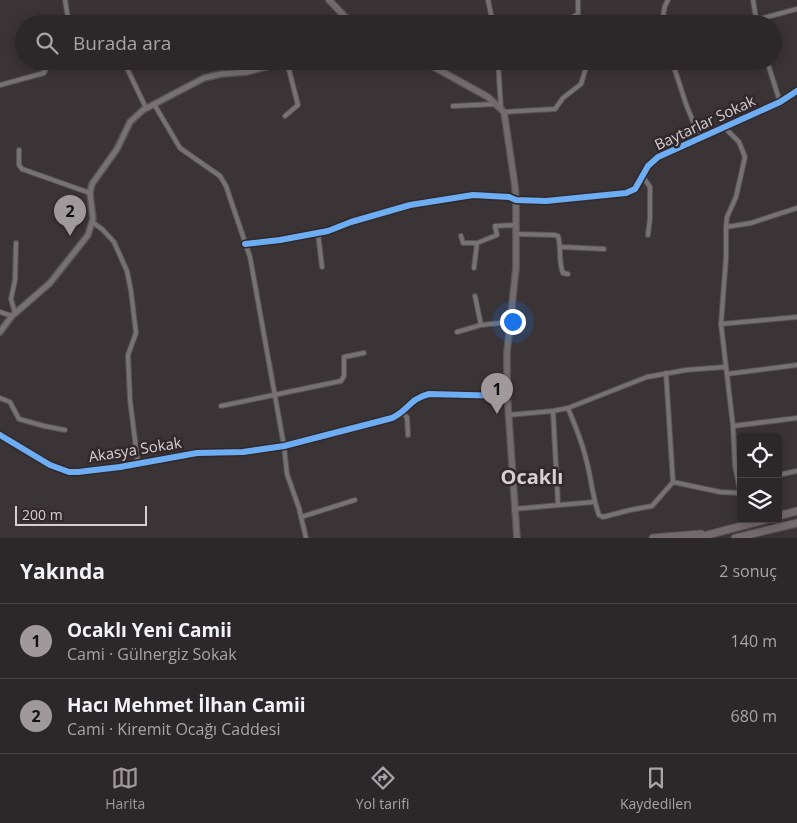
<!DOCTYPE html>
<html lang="tr">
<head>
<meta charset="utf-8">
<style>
  :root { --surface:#2c2728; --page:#383334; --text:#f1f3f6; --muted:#a6a5a8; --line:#484445; --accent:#9f999b }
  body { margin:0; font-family:"Open Sans",sans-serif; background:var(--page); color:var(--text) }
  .controls { position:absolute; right:15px; bottom:15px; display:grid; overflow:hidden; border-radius:5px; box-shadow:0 2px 12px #0003 }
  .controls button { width:45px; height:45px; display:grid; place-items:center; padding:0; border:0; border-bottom:1px solid var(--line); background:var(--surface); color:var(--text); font:25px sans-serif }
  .scale { position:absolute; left:15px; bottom:12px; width:132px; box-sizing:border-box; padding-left:5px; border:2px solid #d6cfd1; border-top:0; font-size:14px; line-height:18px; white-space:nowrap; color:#d6cfd1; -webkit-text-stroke:4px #31282b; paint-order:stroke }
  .you { position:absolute; left:512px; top:321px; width:18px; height:18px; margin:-12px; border:4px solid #fff; border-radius:50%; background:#1a73e8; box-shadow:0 0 0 8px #1a73e833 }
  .badge { display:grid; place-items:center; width:32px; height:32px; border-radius:50%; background:var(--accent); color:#111; font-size:16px; font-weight:700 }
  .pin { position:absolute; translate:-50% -41px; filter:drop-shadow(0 1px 2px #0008) }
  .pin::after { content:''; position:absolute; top:26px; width:18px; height:15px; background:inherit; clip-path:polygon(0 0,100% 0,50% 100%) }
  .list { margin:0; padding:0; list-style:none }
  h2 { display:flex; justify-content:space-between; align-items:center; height:65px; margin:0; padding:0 20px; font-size:21px }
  h2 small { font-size:16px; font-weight:400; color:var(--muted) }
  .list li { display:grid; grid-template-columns:32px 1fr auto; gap:15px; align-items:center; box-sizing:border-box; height:75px; padding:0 20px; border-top:1px solid var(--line) }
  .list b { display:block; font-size:19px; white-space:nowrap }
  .list p { margin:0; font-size:16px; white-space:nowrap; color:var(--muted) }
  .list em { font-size:16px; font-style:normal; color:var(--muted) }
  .icon { flex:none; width:28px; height:28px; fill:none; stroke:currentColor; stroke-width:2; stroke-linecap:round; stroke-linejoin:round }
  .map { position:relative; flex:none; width:797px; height:538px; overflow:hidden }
  .search { position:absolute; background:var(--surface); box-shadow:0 2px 12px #0003; left:15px; right:15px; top:15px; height:55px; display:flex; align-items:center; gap:12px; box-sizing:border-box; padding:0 18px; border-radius:28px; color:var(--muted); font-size:19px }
  .sheet { height:215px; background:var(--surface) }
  nav { display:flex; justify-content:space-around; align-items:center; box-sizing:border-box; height:70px; border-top:1px solid var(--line); background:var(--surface); font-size:14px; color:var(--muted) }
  nav a { display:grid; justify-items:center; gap:2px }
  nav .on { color:var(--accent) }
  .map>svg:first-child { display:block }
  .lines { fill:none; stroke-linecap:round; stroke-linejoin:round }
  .minor-tunnel { stroke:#514b4d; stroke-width:4; stroke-dasharray:4 2; stroke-linecap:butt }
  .minor-casing { stroke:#575355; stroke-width:6 }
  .tertiary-casing { stroke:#575355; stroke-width:8 }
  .secondary-casing { stroke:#575355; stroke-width:8 }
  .motorway-casing { stroke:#575355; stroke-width:9 }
  .minor { stroke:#767172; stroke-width:4 }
  .tertiary { stroke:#767172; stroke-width:5 }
  .secondary { stroke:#716b6d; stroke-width:5.5 }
  .motorway { stroke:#74696d; stroke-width:7 }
  .cycleway-casing { stroke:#31282b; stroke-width:9 }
  .cycleway { stroke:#6dadf4; stroke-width:6 }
  .labels { text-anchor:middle; stroke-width:5; stroke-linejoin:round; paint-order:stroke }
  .street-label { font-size:15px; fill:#d6cfd1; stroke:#31282b }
  .district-label { font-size:20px; font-weight:bold; fill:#d6cfd1; stroke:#31282b }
</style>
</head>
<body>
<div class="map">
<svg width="797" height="538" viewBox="0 0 797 538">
  <rect width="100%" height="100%" fill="#3a3436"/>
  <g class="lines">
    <!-- minor-tunnel -->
    <polyline class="minor-tunnel" points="746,519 750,538"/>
    <!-- minor casing -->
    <g class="minor-casing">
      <g id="minor">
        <polyline points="65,0 69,24"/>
        <polyline points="488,0 493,24"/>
        <polyline points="753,0 757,24"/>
        <polyline points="756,20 797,9"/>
        <polyline points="561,24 578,14 578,0"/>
        <path d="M664 24C663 14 663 8 668 0"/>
        <polyline points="117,61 125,64 146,108"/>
        <polyline points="498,61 501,109"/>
        <polyline points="672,61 686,104 700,139"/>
        <polyline points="767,61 780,102"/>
        <polyline points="0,85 44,73 49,61"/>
        <polyline points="154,104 180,148 220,176 226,186 250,257 284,446 287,474 299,508 306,538"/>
        <polyline points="453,106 496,104"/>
        <polyline points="504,112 555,109 563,98 581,84 588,61"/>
        <polyline points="285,116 298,105 287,62"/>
        <polyline points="725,128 739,142 745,157 736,197 727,217 726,227 726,258 721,324 733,426 735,466 741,496"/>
        <polyline points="19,150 19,165 22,169 90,193"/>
        <polyline points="643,177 650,187 650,218 648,235"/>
        <polyline points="92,222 102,229 114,242 127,271 131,291 136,333 128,355 130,400 138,464"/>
        <polyline points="726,227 751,223 797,208"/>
        <polyline points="318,233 322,267"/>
        <path d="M516 234 555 235 558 236C562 249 558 263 563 273L568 274"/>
        <polyline points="461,236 463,243 477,243"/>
        <path d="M245 244C272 240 302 239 328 230 336 228 343 225 350 222 387 209 479 186 516 200"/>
        <polyline points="562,247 604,249"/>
        <polyline points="474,268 477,243 497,235 495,226 516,225"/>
        <polyline points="475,296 481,325"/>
        <polyline points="0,312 12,316"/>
        <polyline points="15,313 11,299 15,280 16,243"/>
        <polyline points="721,324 797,317"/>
        <polyline points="457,332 481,325 510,322"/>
        <polyline points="727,374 797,365"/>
        <polyline points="0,398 10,402 19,419 44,426 65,430"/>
        <polyline points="221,406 341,381 344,376 344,357 364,353"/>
        <path d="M568 408C574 423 581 439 585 455 591 475 592 496 599 515L603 517 630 510 652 506 673 482 666 373"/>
        <polyline points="553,411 558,504"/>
        <polyline points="402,413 407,417 408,435"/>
        <polyline points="508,415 553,411 568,408 647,377 686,370 725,367"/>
        <polyline points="733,426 797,418"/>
        <path d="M0 435 50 465 69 472H78L120 467 197 453 243 452 284 446 392 418C409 410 409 399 429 394L507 396"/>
        <polyline points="778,475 797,471"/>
        <polyline points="673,482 720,492 740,493"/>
        <polyline points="514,509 594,502"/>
        <polyline points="301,517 355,500"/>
      </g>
    </g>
    <!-- tertiary casing -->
    <g class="tertiary-casing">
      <g id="tertiary">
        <polyline points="516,200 546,201 626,193 635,189 648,166 658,157 780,102 797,91"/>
        <polyline points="0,332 12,316 50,283 88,235 93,219 90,193 92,184 117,149 130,122 143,110 204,78 221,74 247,72 289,61"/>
      </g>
    </g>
    <!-- secondary casing -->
    <g class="secondary-casing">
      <g id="secondary">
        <polyline points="329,0 352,24"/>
        <polyline points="423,61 488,97 504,112 515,186 516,200 516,268 507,352 507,391 517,538"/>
      </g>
    </g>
    <!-- motorway casing -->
    <g class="motorway-casing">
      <g id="motorway">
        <polyline points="778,516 797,511"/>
        <polyline points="653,538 701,534"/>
        <polyline points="696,538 768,519"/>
        <polyline points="735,538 797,523"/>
      </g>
    </g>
    <!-- minor -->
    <use href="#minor" class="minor"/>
    <!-- tertiary -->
    <use href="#tertiary" class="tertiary"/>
    <!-- secondary -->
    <use href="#secondary" class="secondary"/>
    <!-- motorway -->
    <use href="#motorway" class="motorway"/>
    <!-- cycleway casing -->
    <g class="cycleway-casing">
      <g id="cycleway">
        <polyline points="245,244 280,240 328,231 351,222 410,205 473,195 509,197 516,200 546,201 626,193 635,189 648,166 658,157 780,102 797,91"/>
        <path d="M0 435 50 465 69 472H78L120 467 197 453 243 452 284 446 392 418C409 410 409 399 429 394L507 396"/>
      </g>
    </g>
    <!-- cycleway -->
    <use href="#cycleway" class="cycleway"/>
  </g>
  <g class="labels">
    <!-- street labels -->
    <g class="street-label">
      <text transform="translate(705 123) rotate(-25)" y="5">Baytarlar Sokak</text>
      <text transform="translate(135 450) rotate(-9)" y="5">Akasya Sokak</text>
    </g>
    <!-- district labels -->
    <g class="district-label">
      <text x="532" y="484">Ocaklı</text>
    </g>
  </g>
</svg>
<div class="controls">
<button><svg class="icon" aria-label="locate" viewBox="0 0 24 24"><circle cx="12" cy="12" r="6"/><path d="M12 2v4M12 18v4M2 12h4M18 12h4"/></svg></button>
<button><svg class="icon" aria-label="layers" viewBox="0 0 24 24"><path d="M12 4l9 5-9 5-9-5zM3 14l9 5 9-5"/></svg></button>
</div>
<div class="scale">200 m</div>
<div class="you"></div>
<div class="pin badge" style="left:497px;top:414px">1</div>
<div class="pin badge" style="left:70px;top:236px">2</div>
<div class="search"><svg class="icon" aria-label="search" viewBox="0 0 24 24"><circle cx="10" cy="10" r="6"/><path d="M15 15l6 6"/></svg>Burada ara</div>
</div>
<section class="sheet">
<h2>Yakında<small>2 sonuç</small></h2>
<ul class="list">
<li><span class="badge">1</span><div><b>Ocaklı Yeni Camii</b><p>Cami · Gülnergiz Sokak</p></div><em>140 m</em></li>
<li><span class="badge">2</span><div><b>Hacı Mehmet İlhan Camii</b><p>Cami · Kiremit Ocağı Caddesi</p></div><em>680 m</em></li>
</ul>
</section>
<nav>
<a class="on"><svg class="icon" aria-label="map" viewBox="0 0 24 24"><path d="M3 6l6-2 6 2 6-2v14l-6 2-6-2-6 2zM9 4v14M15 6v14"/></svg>Harita</a>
<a><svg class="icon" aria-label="directions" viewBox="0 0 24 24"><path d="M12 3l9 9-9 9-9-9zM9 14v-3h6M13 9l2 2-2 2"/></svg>Yol tarifi</a>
<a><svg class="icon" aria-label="saved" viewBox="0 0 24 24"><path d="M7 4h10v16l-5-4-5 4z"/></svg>Kaydedilen</a>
</nav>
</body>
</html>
